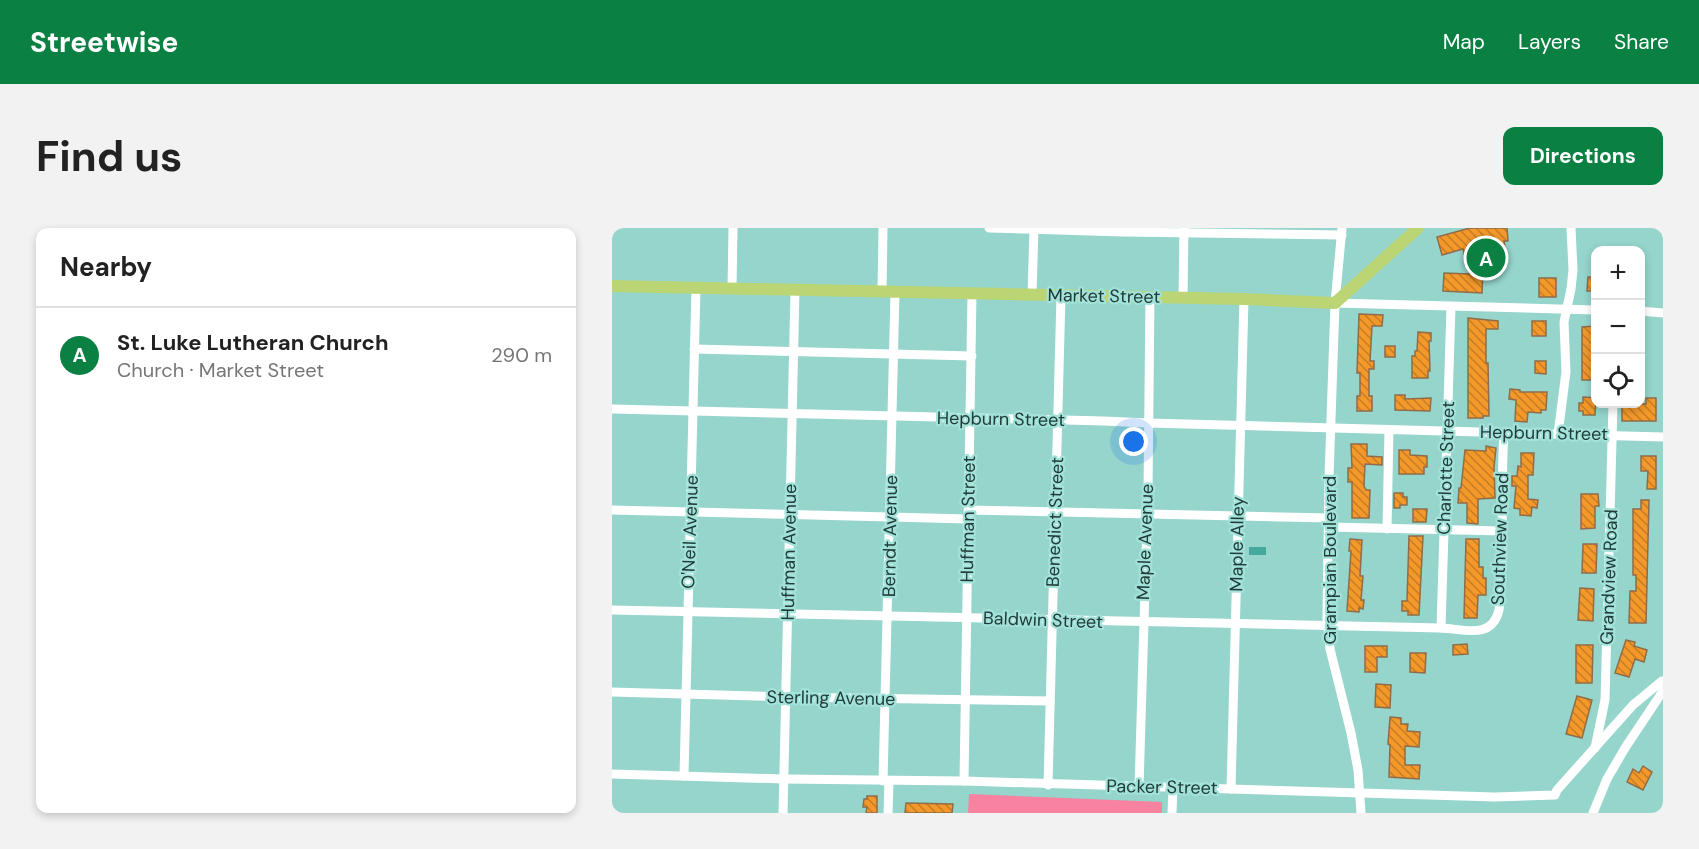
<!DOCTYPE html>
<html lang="en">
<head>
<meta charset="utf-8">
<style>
  :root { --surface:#fff; --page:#f2f2f2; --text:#222; --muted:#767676; --line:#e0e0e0; --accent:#0b8043 }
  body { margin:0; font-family:"DM Sans",sans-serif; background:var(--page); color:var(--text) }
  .controls { position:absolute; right:18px; top:18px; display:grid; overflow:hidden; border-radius:12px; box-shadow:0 3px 9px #0003 }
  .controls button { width:54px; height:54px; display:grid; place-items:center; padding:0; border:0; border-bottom:2px solid var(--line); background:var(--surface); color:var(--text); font:30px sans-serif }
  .you { position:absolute; left:522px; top:214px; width:21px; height:21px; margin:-15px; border:4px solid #fff; border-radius:50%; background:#1a73e8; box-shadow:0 0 0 9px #1a73e833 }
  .badge { display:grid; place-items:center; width:39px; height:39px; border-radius:50%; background:var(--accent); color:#fff; font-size:20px; font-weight:700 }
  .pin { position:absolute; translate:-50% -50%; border:3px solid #fff; box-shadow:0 2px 6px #0006 }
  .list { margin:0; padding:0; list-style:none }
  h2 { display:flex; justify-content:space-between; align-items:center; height:78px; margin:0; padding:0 24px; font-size:26px }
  h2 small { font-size:20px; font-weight:400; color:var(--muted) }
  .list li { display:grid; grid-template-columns:39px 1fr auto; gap:18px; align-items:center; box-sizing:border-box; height:96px; padding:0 24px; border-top:2px solid var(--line) }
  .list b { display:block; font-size:22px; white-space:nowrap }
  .list p { margin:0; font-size:20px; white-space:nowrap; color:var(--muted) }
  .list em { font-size:20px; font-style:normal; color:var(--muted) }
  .icon { flex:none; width:33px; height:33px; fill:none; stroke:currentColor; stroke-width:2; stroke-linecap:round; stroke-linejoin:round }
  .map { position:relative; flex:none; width:1051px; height:585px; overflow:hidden; border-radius:12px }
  header { display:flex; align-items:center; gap:36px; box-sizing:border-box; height:84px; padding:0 30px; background:var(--accent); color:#fff }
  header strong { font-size:28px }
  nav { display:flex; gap:33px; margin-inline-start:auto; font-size:21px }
  .intro { display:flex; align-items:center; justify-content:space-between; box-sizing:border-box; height:144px; padding:0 36px }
  h1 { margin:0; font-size:42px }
  .button { padding:15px 27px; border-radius:12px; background:var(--accent); color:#fff; font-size:21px; font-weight:700 }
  main { display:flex; gap:36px; padding:0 36px }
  aside { flex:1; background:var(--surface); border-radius:12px; box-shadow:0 3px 9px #0003 }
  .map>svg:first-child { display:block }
  .green { fill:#f783a1 }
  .water { fill:#45a99e }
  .building { fill:url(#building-back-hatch); stroke:#8f6c4a; stroke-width:1.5 }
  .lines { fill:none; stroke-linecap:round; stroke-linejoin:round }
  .minor { stroke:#fff; stroke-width:9 }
  .major { stroke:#bcd574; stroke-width:12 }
  .labels { text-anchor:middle; stroke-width:4.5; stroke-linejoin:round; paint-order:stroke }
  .street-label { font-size:18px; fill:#213c38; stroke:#a2e2d9 }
</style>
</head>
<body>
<header>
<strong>Streetwise</strong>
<nav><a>Map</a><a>Layers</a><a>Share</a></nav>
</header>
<div class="intro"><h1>Find us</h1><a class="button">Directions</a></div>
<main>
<aside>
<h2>Nearby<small></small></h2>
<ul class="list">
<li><span class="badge">A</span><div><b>St. Luke Lutheran Church</b><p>Church · Market Street</p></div><em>290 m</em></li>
</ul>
</aside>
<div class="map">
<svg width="1051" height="585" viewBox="0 0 1051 585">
  <defs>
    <pattern id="building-back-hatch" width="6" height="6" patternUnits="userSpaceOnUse" patternTransform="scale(1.5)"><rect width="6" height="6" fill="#f4982a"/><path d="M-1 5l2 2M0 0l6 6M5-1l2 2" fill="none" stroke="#c57d25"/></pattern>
  </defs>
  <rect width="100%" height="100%" fill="#95d5cc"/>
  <!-- green -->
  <polygon class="green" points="357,566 550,574 550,585 356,585"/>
  <!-- water -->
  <rect class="water" x="637" y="319" width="17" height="8"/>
  <!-- building -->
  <g class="building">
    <polygon points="858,0 895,0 896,13 892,13 895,32 890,33 890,37 871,40 870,65 831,63 832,45 858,46 851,21 830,27 825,9"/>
    <polygon points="976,49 984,49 984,63 975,63"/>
    <rect x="927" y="50" width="17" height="19"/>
    <polygon points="747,86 771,87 770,98 760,98 758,133 762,133 762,141 757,141 757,168 760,168 760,183 745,183 745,168 748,168 748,145 745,145"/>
    <polygon points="856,90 886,93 886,101 874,101 874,135 876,135 877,188 871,188 871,190 856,190"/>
    <rect x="920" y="93" width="14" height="15"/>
    <polygon points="984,98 984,109 980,109 981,132 983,132 983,152 970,152 970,99"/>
    <polygon points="806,104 819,105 819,113 817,113 818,143 816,143 816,150 800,150 800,128 803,128 803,123 805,123"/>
    <rect x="773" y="118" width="10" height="11"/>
    <polygon points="923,133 934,133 934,146 923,145"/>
    <polygon points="898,161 908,162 908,164 935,164 934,182 929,182 929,185 916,184 915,194 903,193 904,172 897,171"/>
    <polygon points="783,167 793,167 793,171 819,170 818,183 783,182"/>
    <polygon points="971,169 984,170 983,187 971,187 971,183 967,183 967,175 971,175"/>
    <polygon points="1034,170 1044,170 1044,193 1010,193 1010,176 1034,176"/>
    <polygon points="739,216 755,216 755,228 770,229 770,237 753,236 752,258 754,262 758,262 757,290 740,290 740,254 736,254 736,240 740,240"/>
    <polygon points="874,218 884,220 882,239 883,270 866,271 866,296 855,295 855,275 846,275 847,260 849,260 853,222 874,223"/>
    <polygon points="787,222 798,222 798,227 815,228 815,239 812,239 812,246 787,246"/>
    <polygon points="909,225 922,225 921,247 916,247 916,271 926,272 925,280 920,279 919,288 908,287 908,281 902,280 904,258 900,258 900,248 905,248 906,238 909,239"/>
    <polygon points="1029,228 1044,228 1044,261 1035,261 1036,243 1029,243"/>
    <polygon points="782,265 791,265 791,269 795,269 795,277 788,277 788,280 782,280"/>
    <polygon points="969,266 986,266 987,278 983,278 983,300 969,301"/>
    <polygon points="1029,272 1037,272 1034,395 1017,395 1018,363 1024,363 1024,347 1021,347 1021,281 1029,281"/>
    <polygon points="801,281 815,281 814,294 801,294"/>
    <polygon points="797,308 811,308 807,387 796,387 796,383 790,383 790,373 795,373"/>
    <polygon points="738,311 750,312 748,348 751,348 749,372 752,372 751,381 747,380 747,384 735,383 739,323 737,323"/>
    <polygon points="854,311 867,311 867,339 871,339 871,350 874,350 874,367 866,367 865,390 852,390"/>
    <polygon points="971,316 985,316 984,345 970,345"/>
    <polygon points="968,360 982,361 981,393 966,392"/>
    <polygon points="1014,412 1023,414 1022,418 1035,422 1032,434 1023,431 1017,449 1003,445"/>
    <polygon points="855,416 856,426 841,427 841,417"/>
    <polygon points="964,417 981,417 980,455 964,455"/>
    <polygon points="753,418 775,418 775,429 765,429 765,444 753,444"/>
    <polygon points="798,425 814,425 813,445 798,444"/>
    <polygon points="764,456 779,457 778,480 763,479"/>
    <polygon points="965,468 980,472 970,510 954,506"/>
    <polygon points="778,489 789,490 789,496 796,496 795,503 808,504 807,519 793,518 793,537 808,537 807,551 777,549 778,517 776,516"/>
    <polygon points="1031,538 1040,544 1031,562 1015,554 1021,541 1027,545"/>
    <polygon points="255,568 265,568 265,585 254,585 255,579 251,579 252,571 255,571"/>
    <polygon points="294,575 341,576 340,585 293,585"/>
  </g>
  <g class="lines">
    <!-- minor -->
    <g class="minor">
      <polyline points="377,0 511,4 730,7"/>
      <polyline points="730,0 723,75 717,249 715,390 718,421 739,505 746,542 749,585"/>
      <polyline points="120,61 121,0"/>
      <polyline points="270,64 271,0"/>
      <polyline points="420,67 422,0"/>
      <polyline points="571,70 572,0"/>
      <polyline points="723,75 984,82"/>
      <polyline points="1028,83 1051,85"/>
      <polyline points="82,121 360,128"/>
      <polyline points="0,181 492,193 536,195 1051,209"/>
      <polyline points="946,206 954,144 952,94 959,61 961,42 959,0"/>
      <polyline points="0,282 356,291"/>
      <polyline points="356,282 717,290"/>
      <polyline points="717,299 890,303"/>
      <polyline points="775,301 777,202"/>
      <path d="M0 382 829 400C852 401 880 412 887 382 893 323 888 264 892 205"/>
      <polyline points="829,400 839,79"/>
      <polyline points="0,464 174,469 438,473"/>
      <polyline points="983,520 993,472 1001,176"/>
      <polyline points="0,546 172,551 352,553 883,569 943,567 945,562 1021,477 1050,453"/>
      <polyline points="72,548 84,60"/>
      <polyline points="271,553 283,64"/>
      <polyline points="352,553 360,65"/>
      <polyline points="436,557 449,67"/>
      <polyline points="527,559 536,263 538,69"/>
      <polyline points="619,561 632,71"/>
      <polyline points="171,585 183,63"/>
      <polyline points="276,585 277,553"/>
      <polyline points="560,585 561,559"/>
      <polyline points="981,585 995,551 1013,520 1051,463"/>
    </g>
    <!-- major -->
    <polyline class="major" points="0,58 632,71 723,75 806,0"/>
  </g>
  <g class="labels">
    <!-- street labels -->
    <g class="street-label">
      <text transform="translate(492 68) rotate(1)" y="6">Market Street</text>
      <text transform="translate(389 191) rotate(1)" y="6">Hepburn Street</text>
      <text transform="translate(932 205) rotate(1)" y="6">Hepburn Street</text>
      <text transform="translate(834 240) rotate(-88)" y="6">Charlotte Street</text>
      <text transform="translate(356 291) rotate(-89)" y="6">Huffman Street</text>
      <text transform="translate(443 294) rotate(-88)" y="6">Benedict Street</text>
      <text transform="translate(78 304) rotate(-88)" y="6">O'Neil Avenue</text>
      <text transform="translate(278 308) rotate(-89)" y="6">Berndt Avenue</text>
      <text transform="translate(888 311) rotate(-88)" y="6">Southview Road</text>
      <text transform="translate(533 314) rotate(-88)" y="6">Maple Avenue</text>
      <text transform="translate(625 316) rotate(-89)" y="6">Maple Alley</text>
      <text transform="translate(177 324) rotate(-89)" y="6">Huffman Avenue</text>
      <text transform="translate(718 332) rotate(-90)" y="6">Grampian Boulevard</text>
      <text transform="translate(997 349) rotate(-88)" y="6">Grandview Road</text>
      <text transform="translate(431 392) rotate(2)" y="6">Baldwin Street</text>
      <text transform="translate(219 470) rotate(1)" y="6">Sterling Avenue</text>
      <text transform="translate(550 559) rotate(1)" y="6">Packer Street</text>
    </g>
  </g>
</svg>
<div class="controls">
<button>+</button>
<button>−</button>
<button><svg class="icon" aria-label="locate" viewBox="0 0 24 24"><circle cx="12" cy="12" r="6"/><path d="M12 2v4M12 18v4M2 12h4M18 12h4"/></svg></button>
</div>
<div class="you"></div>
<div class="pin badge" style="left:874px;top:30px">A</div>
</div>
</main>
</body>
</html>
